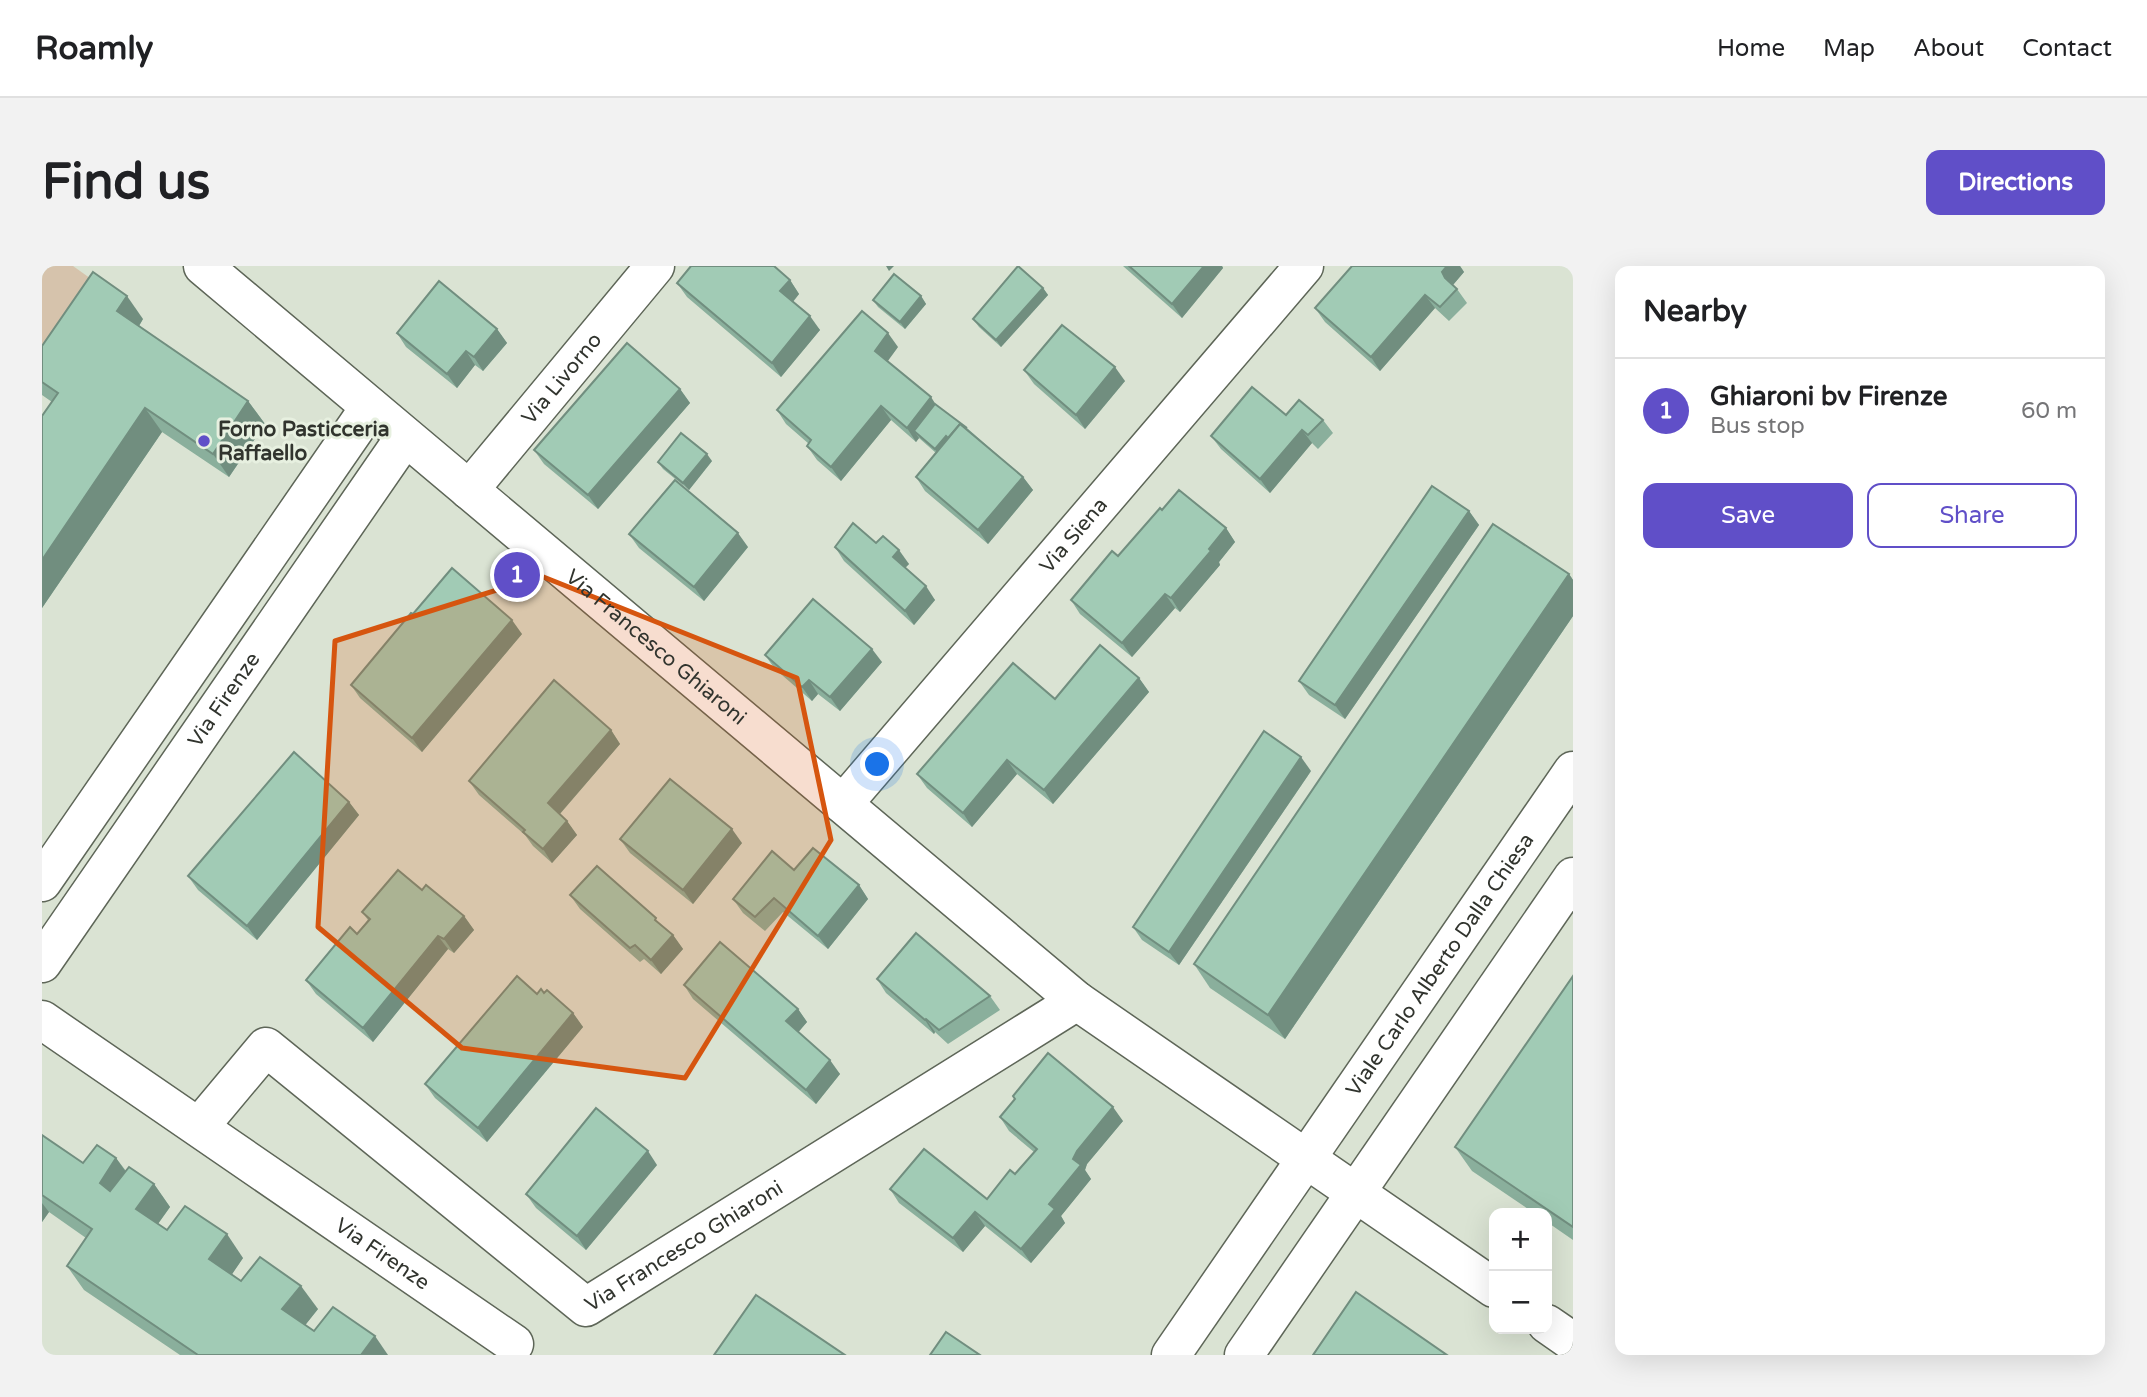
<!DOCTYPE html>
<html lang="en">
<head>
<meta charset="utf-8">
<style>
  :root { --surface:#fff; --page:#f2f2f2; --text:#202124; --muted:#757577; --line:#e0e0e0; --accent:#604fc8 }
  body { margin:0; font-family:"Varela Round",sans-serif; background:var(--page); color:var(--text) }
  .controls { position:absolute; right:21px; bottom:21px; display:grid; overflow:hidden; border-radius:14px; box-shadow:0 7px 28px #0002 }
  .controls button { width:63px; height:63px; display:grid; place-items:center; padding:0; border:0; border-bottom:2px solid var(--line); background:var(--surface); color:var(--text); font:35px sans-serif }
  .you { position:absolute; left:836px; top:499px; width:24px; height:24px; margin:-18px; border:5px solid #fff; border-radius:50%; background:#1a73e8; box-shadow:0 0 0 10px #1a73e833 }
  .badge { display:grid; place-items:center; width:46px; height:46px; border-radius:50%; background:var(--accent); color:#fff; font-size:23px; font-weight:700 }
  .pin { position:absolute; translate:-50% -50%; border:4px solid #fff; box-shadow:0 2px 7px #0006 }
  .list { margin:0; padding:0; list-style:none }
  h2 { display:flex; justify-content:space-between; align-items:center; height:91px; margin:0; padding:0 28px; font-size:30px }
  h2 small { font-size:23px; font-weight:400; color:var(--muted) }
  .list li { display:grid; grid-template-columns:46px 1fr auto; gap:21px; align-items:center; box-sizing:border-box; height:105px; padding:0 28px; border-top:2px solid var(--line) }
  .list b { display:block; font-size:26px; white-space:nowrap }
  .list p { margin:0; font-size:23px; white-space:nowrap; color:var(--muted) }
  .list em { font-size:23px; font-style:normal; color:var(--muted) }
  .actions { display:flex; gap:14px; padding:21px 28px }
  .actions a { flex:1; padding:16px 0; border:2px solid var(--accent); border-radius:14px; text-align:center; font-size:24px; color:var(--accent) }
  .actions .main { background:var(--accent); color:#fff }
  .map { position:relative; flex:none; width:1531px; height:1089px; overflow:hidden; border-radius:14px }
  header { display:flex; align-items:center; gap:42px; box-sizing:border-box; height:98px; padding:0 35px; background:var(--surface); border-bottom:2px solid var(--line) }
  header strong { font-size:33px }
  nav { display:flex; gap:38px; margin-inline-start:auto; font-size:24px }
  .intro { display:flex; align-items:center; justify-content:space-between; box-sizing:border-box; height:168px; padding:0 42px }
  h1 { margin:0; font-size:49px }
  .button { padding:18px 32px; border-radius:14px; background:var(--accent); color:#fff; font-size:24px; font-weight:700 }
  main { display:flex; gap:42px; padding:0 42px }
  aside { flex:1; background:var(--surface); border-radius:14px; box-shadow:0 7px 28px #0002 }
  .map>svg:first-child { display:block }
  .green { fill:#d6c3ac }
  .lines { fill:none; stroke-linecap:round; stroke-linejoin:round }
  .minor-casing { stroke:#5e6658; stroke-width:41 }
  .minor { stroke:#fff; stroke-width:38 }
  .wall { fill:#8aaf9c }
  .shaded-wall { fill:#718e7f }
  .building { fill:#a1cbb5; stroke:#718e7f; stroke-width:2 }
  .marked { fill:#d6550f; fill-opacity:0.2; stroke:#d6550f; stroke-width:5; stroke-linejoin:round }
  .poi-dot { fill:#604fc8; stroke:#e7f0e0; stroke-width:2.5 }
  .labels { text-anchor:middle; stroke-width:6; stroke-linejoin:round; paint-order:stroke }
  .street-label { font-size:21px; fill:#31342e; stroke:#e7f0e0 }
  .poi-label { font-size:21px; font-weight:bold; fill:#31342e; stroke:#e7f0e0; text-anchor:start }
</style>
</head>
<body>
<header>
<strong>Roamly</strong>
<nav><a>Home</a><a>Map</a><a>About</a><a>Contact</a></nav>
</header>
<div class="intro"><h1>Find us</h1><a class="button">Directions</a></div>
<main>
<div class="map">
<svg width="1531" height="1089" viewBox="0 0 1531 1089">
  <rect width="100%" height="100%" fill="#dae3d3"/>
  <!-- green -->
  <polygon class="green" points="4,0 31,0 66,25 0,119 0,4"/>
  <g class="lines">
    <!-- minor casing -->
    <g class="minor-casing">
      <g id="minor">
        <path id="s1" d="M161 0 1035 735 1452 1022"/>
        <path id="s2" d="M427 224 613 0"/>
        <path id="s3" d="M801 538 1262 0"/>
        <polyline points="0,616 328,141"/>
        <path id="s4" d="M0 697 363 171"/>
        <path id="s5" d="M0 754 472 1078"/>
        <path id="s6" d="M157 861 224 781 544 1041 1035 735"/>
        <polyline points="1505,1058 1531,1076"/>
        <path id="s7" d="M1129 1089 1531 505"/>
        <polyline points="1202,1089 1531,611"/>
      </g>
    </g>
    <!-- minor -->
    <use href="#minor" class="minor"/>
  </g>
  <!-- wall -->
  <g class="wall">
    <polygon points="1081,0 1180,0 1181,2 1140,52"/>
    <polygon points="1310,0 1418,0 1422,6 1411,19 1415,23 1425,37 1407,55 1393,42 1338,105 1283,56 1273,42"/>
    <polygon points="748,14 757,28 751,36 778,64 739,111 645,31 635,17"/>
    <polygon points="1001,22 1006,29 959,81 937,61 931,53"/>
    <polygon points="879,30 884,38 863,63 836,41 831,34"/>
    <polygon points="101,53 97,60 206,135 223,158 187,211 120,166 0,342 0,150 10,136 0,129 0,80"/>
    <polygon points="455,63 465,77 441,105 433,99 415,122 364,81 355,67"/>
    <polygon points="856,81 845,95 893,138 925,162 981,211 991,224 946,278 883,225 874,211 894,187 877,172 874,176 849,154 799,215 775,194 765,180 767,178 744,158 735,144"/>
    <polygon points="982,104 1083,115 1043,163 992,118"/>
    <polygon points="638,123 648,137 556,243 502,198 492,184"/>
    <polygon points="1244,149 1281,154 1291,167 1276,183 1270,177 1228,227 1179,183 1169,170"/>
    <polygon points="670,195 647,224 621,203 616,196"/>
    <polygon points="1120,244 1184,262 1193,276 1177,296 1178,299 1138,346 1133,342 1090,391 1038,348 1029,334 1076,290"/>
    <polygon points="1427,245 1437,259 1303,453 1267,429 1257,415"/>
    <polygon points="587,268 706,281 662,335 597,282"/>
    <polygon points="834,277 867,298 863,302 893,334 872,359 802,295 793,281"/>
    <polygon points="1527,308 1531,314 1531,350 1243,773 1168,722 1152,698"/>
    <polygon points="371,348 480,368 380,486 318,432 309,419"/>
    <polygon points="723,389 840,396 798,445 776,428 770,435 733,403"/>
    <polygon points="1097,412 1107,426 1011,538 975,508 930,561 885,522 875,508 1013,433"/>
    <polygon points="569,464 578,478 518,548 525,555 535,569 510,597 491,580 483,569 437,529 427,515"/>
    <polygon points="1269,505 1137,699 1100,674 1091,661"/>
    <polygon points="307,536 317,549 215,674 156,624 146,610"/>
    <polygon points="578,573 700,577 651,638 588,587"/>
    <polygon points="752,604 817,619 826,633 786,683 741,646 723,665 701,647 691,633"/>
    <polygon points="380,624 422,650 432,664 412,687 406,683 331,776 274,728 264,714 315,668 326,654 320,646"/>
    <polygon points="528,629 620,660 631,669 641,683 619,708 602,693 598,696 538,643"/>
    <polygon points="1531,710 1531,974 1505,956 1505,947 1492,947 1430,905 1413,881"/>
    <polygon points="835,713 948,730 958,744 906,778 893,766 892,768 844,727"/>
    <polygon points="642,719 756,743 765,756 756,766 798,808 774,838 651,733"/>
    <polygon points="502,727 531,747 541,761 445,876 393,832 383,818 495,728"/>
    <polygon points="958,851 1081,855 1045,898 1043,904 1049,913 1019,950 1023,957 989,997 943,960 921,986 857,937 848,923 945,933 973,908 992,886 967,865"/>
    <polygon points="0,869 41,897 74,892 84,905 112,918 128,941 116,958 125,964 201,992 190,1008 199,1015 276,1043 263,1059 272,1065 346,1089 138,1089 42,1024 25,1000 44,972 7,946 0,956"/>
    <polygon points="615,899 544,984 494,942 484,928"/>
  </g>
  <!-- shaded-wall -->
  <g class="shaded-wall">
    <polygon points="844,0 852,0 847,5"/>
    <polygon points="1162,0 1180,0 1181,2 1140,52 1130,38"/>
    <polygon points="1405,0 1418,0 1422,6 1410,20 1413,26 1400,6"/>
    <polygon points="748,14 757,28 748,39 738,25"/>
    <polygon points="1001,22 1006,29 959,81 954,74"/>
    <polygon points="1383,29 1393,42 1338,105 1329,91"/>
    <polygon points="85,30 101,53 92,68 75,45"/>
    <polygon points="879,30 884,38 863,63 858,56"/>
    <polygon points="768,50 778,64 739,111 730,97"/>
    <polygon points="455,63 465,77 441,105 432,91"/>
    <polygon points="846,67 856,81 843,99 833,85"/>
    <polygon points="424,85 433,99 415,122 405,108"/>
    <polygon points="1073,101 1083,115 1043,163 1034,149"/>
    <polygon points="638,123 648,137 556,243 546,229"/>
    <polygon points="889,131 898,145 872,165 877,172 874,176 865,162"/>
    <polygon points="206,135 223,158 187,211 171,188"/>
    <polygon points="839,140 849,154 799,215 789,201"/>
    <polygon points="103,142 120,166 0,342 0,294"/>
    <polygon points="1260,164 1270,177 1228,227 1218,213"/>
    <polygon points="904,170 909,177 898,191 893,183"/>
    <polygon points="665,188 670,195 647,224 641,217"/>
    <polygon points="981,211 991,224 946,278 936,264"/>
    <polygon points="1427,245 1437,259 1303,453 1293,439"/>
    <polygon points="1184,262 1193,276 1177,296 1178,299 1138,346 1129,332"/>
    <polygon points="696,267 706,281 662,335 652,321"/>
    <polygon points="857,284 867,298 861,304 851,291"/>
    <polygon points="1527,308 1531,314 1531,350 1243,773 1226,749"/>
    <polygon points="884,320 893,334 872,359 863,345"/>
    <polygon points="1123,328 1133,342 1090,391 1080,377"/>
    <polygon points="470,354 480,368 380,486 370,472"/>
    <polygon points="830,383 840,396 798,445 788,431"/>
    <polygon points="1097,412 1107,426 1011,538 1002,524"/>
    <polygon points="767,414 776,428 770,435 760,421"/>
    <polygon points="569,464 578,478 515,551 506,537"/>
    <polygon points="1259,491 1269,505 1137,699 1127,686"/>
    <polygon points="965,494 975,508 930,561 921,547"/>
    <polygon points="307,536 317,549 215,674 205,660"/>
    <polygon points="525,555 535,569 510,597 501,583"/>
    <polygon points="690,563 700,577 651,638 641,624"/>
    <polygon points="817,619 826,633 786,683 776,670"/>
    <polygon points="422,650 432,664 412,687 402,673"/>
    <polygon points="631,669 641,683 619,708 609,694"/>
    <polygon points="396,670 406,683 331,776 321,762"/>
    <polygon points="756,743 765,756 754,769 744,755"/>
    <polygon points="531,747 541,761 445,876 436,862"/>
    <polygon points="884,753 893,766 892,768 883,754"/>
    <polygon points="788,794 798,808 774,838 764,824"/>
    <polygon points="1071,841 1081,855 1045,898 1043,904 1049,913 1019,950 1023,957 989,997 979,983 1007,938 1035,885"/>
    <polygon points="606,885 615,899 544,984 535,970"/>
    <polygon points="74,892 91,916 75,941 58,917"/>
    <polygon points="112,918 128,941 110,966 94,943"/>
    <polygon points="0,937 7,946 0,956"/>
    <polygon points="933,946 943,960 921,986 911,972"/>
    <polygon points="185,968 201,992 184,1017 167,993"/>
    <polygon points="259,1020 276,1043 257,1067 240,1043"/>
    <polygon points="333,1070 346,1089 319,1089"/>
  </g>
  <!-- building -->
  <g class="building">
    <polygon points="649,0 732,0 748,14 738,25 768,50 730,97 635,17"/>
    <polygon points="976,0 1001,22 954,74 931,53"/>
    <polygon points="1087,0 1162,0 1130,38"/>
    <polygon points="1310,0 1405,0 1400,6 1403,12 1415,23 1398,41 1383,29 1329,91 1273,42"/>
    <polygon points="51,6 85,30 75,45 206,135 171,188 103,142 0,294 0,150 16,127 0,116 0,80"/>
    <polygon points="852,8 879,30 858,56 831,34"/>
    <polygon points="397,15 455,63 432,91 424,85 405,108 355,67"/>
    <polygon points="820,45 846,67 833,85 889,131 865,162 839,140 789,201 765,180 769,174 735,144"/>
    <polygon points="1020,59 1073,101 1034,149 982,104"/>
    <polygon points="585,77 638,123 546,229 492,184"/>
    <polygon points="1210,121 1244,149 1257,134 1281,154 1266,169 1260,164 1218,213 1169,170"/>
    <polygon points="893,138 925,162 918,158 906,172 904,170 893,183 872,165"/>
    <polygon points="918,158 981,211 936,264 874,211"/>
    <polygon points="639,167 665,188 641,217 616,196"/>
    <polygon points="633,214 696,267 652,321 587,268"/>
    <polygon points="1390,220 1427,245 1293,439 1257,415"/>
    <polygon points="1137,224 1184,262 1167,283 1169,285 1129,332 1123,328 1080,377 1029,334 1070,285 1076,290 1118,242 1120,244"/>
    <polygon points="811,257 834,277 841,270 857,284 851,291 884,320 863,345 793,281"/>
    <polygon points="1451,258 1527,308 1226,749 1152,698"/>
    <polygon points="410,302 470,354 370,472 309,419 369,347 371,348"/>
    <polygon points="771,333 830,383 788,431 767,414 760,421 723,389"/>
    <polygon points="1058,379 1097,412 1002,524 965,494 921,547 875,508 971,397 1013,433"/>
    <polygon points="512,414 569,464 506,537 525,555 501,583 481,566 483,564 427,515"/>
    <polygon points="1222,465 1259,491 1127,686 1091,661"/>
    <polygon points="252,486 307,536 205,660 146,610"/>
    <polygon points="628,513 690,563 641,624 578,573"/>
    <polygon points="771,582 817,619 776,670 732,632 713,651 691,633 730,585 752,604"/>
    <polygon points="555,600 614,652 613,654 631,669 609,694 593,679 588,682 528,629"/>
    <polygon points="356,604 380,624 384,619 422,650 402,673 396,670 321,762 264,714 308,661 315,668 328,653 320,646"/>
    <polygon points="874,667 948,730 897,764 884,753 883,754 835,713"/>
    <polygon points="678,676 756,743 744,755 788,794 764,824 642,719"/>
    <polygon points="475,710 495,728 499,723 502,727 505,724 531,747 436,862 383,818"/>
    <polygon points="1531,710 1531,961 1413,881"/>
    <polygon points="1006,787 1071,841 1035,885 1031,893 1039,899 1007,938 1013,943 979,983 933,946 911,972 848,923 882,883 945,933 968,904 973,908 995,883 958,851 973,833 971,830"/>
    <polygon points="554,842 606,885 535,970 484,928"/>
    <polygon points="0,869 41,897 55,879 74,892 58,917 68,925 87,901 112,918 94,943 125,964 143,940 185,968 167,993 199,1015 218,991 259,1020 240,1043 272,1065 291,1041 333,1070 319,1089 156,1089 25,1000 50,963 0,929"/>
    <polygon points="1314,1026 1405,1089 1271,1089"/>
    <polygon points="714,1029 803,1089 672,1089"/>
    <polygon points="904,1066 938,1089 888,1089"/>
  </g>
  <!-- marked area -->
  <path class="marked" d="M499 310 755 412 789 574 643 812 420 782 276 661 293 375Z"/>
  <!-- markers -->
  <circle class="poi-dot" cx="162" cy="175" r="7"/>
  <g class="labels">
    <!-- street labels -->
    <g class="street-label">
      <text dy="7" stroke="none"><textPath href="#s2" startOffset="145">Via Livorno</textPath></text>
      <text dy="7" stroke="none"><textPath href="#s3" startOffset="354">Via Siena</textPath></text>
      <text dy="7" stroke="none"><textPath href="#s1" startOffset="592">Via Francesco Ghiaroni</textPath></text>
      <text dy="7" stroke="none"><textPath href="#s4" startOffset="320">Via Firenze</textPath></text>
      <text dy="7" stroke="none"><textPath href="#s7" startOffset="474">Viale Carlo Alberto Dalla Chiesa</textPath></text>
      <text dy="7" stroke="none"><textPath href="#s6" startOffset="632">Via Francesco Ghiaroni</textPath></text>
      <text dy="7" stroke="none"><textPath href="#s5" startOffset="413">Via Firenze</textPath></text>
    </g>
    <!-- poi labels -->
    <g class="poi-label">
      <text x="176" y="170">Forno Pasticceria<tspan x="176" dy="24">Raffaello</tspan></text>
    </g>
  </g>
</svg>
<div class="controls">
<button>+</button>
<button>−</button>
</div>
<div class="you"></div>
<div class="pin badge" style="left:475px;top:309px">1</div>
</div>
<aside>
<h2>Nearby<small></small></h2>
<ul class="list">
<li><span class="badge">1</span><div><b>Ghiaroni bv Firenze</b><p>Bus stop</p></div><em>60 m</em></li>
</ul>
<div class="actions"><a class="main">Save</a><a>Share</a></div>
</aside>
</main>
</body>
</html>
